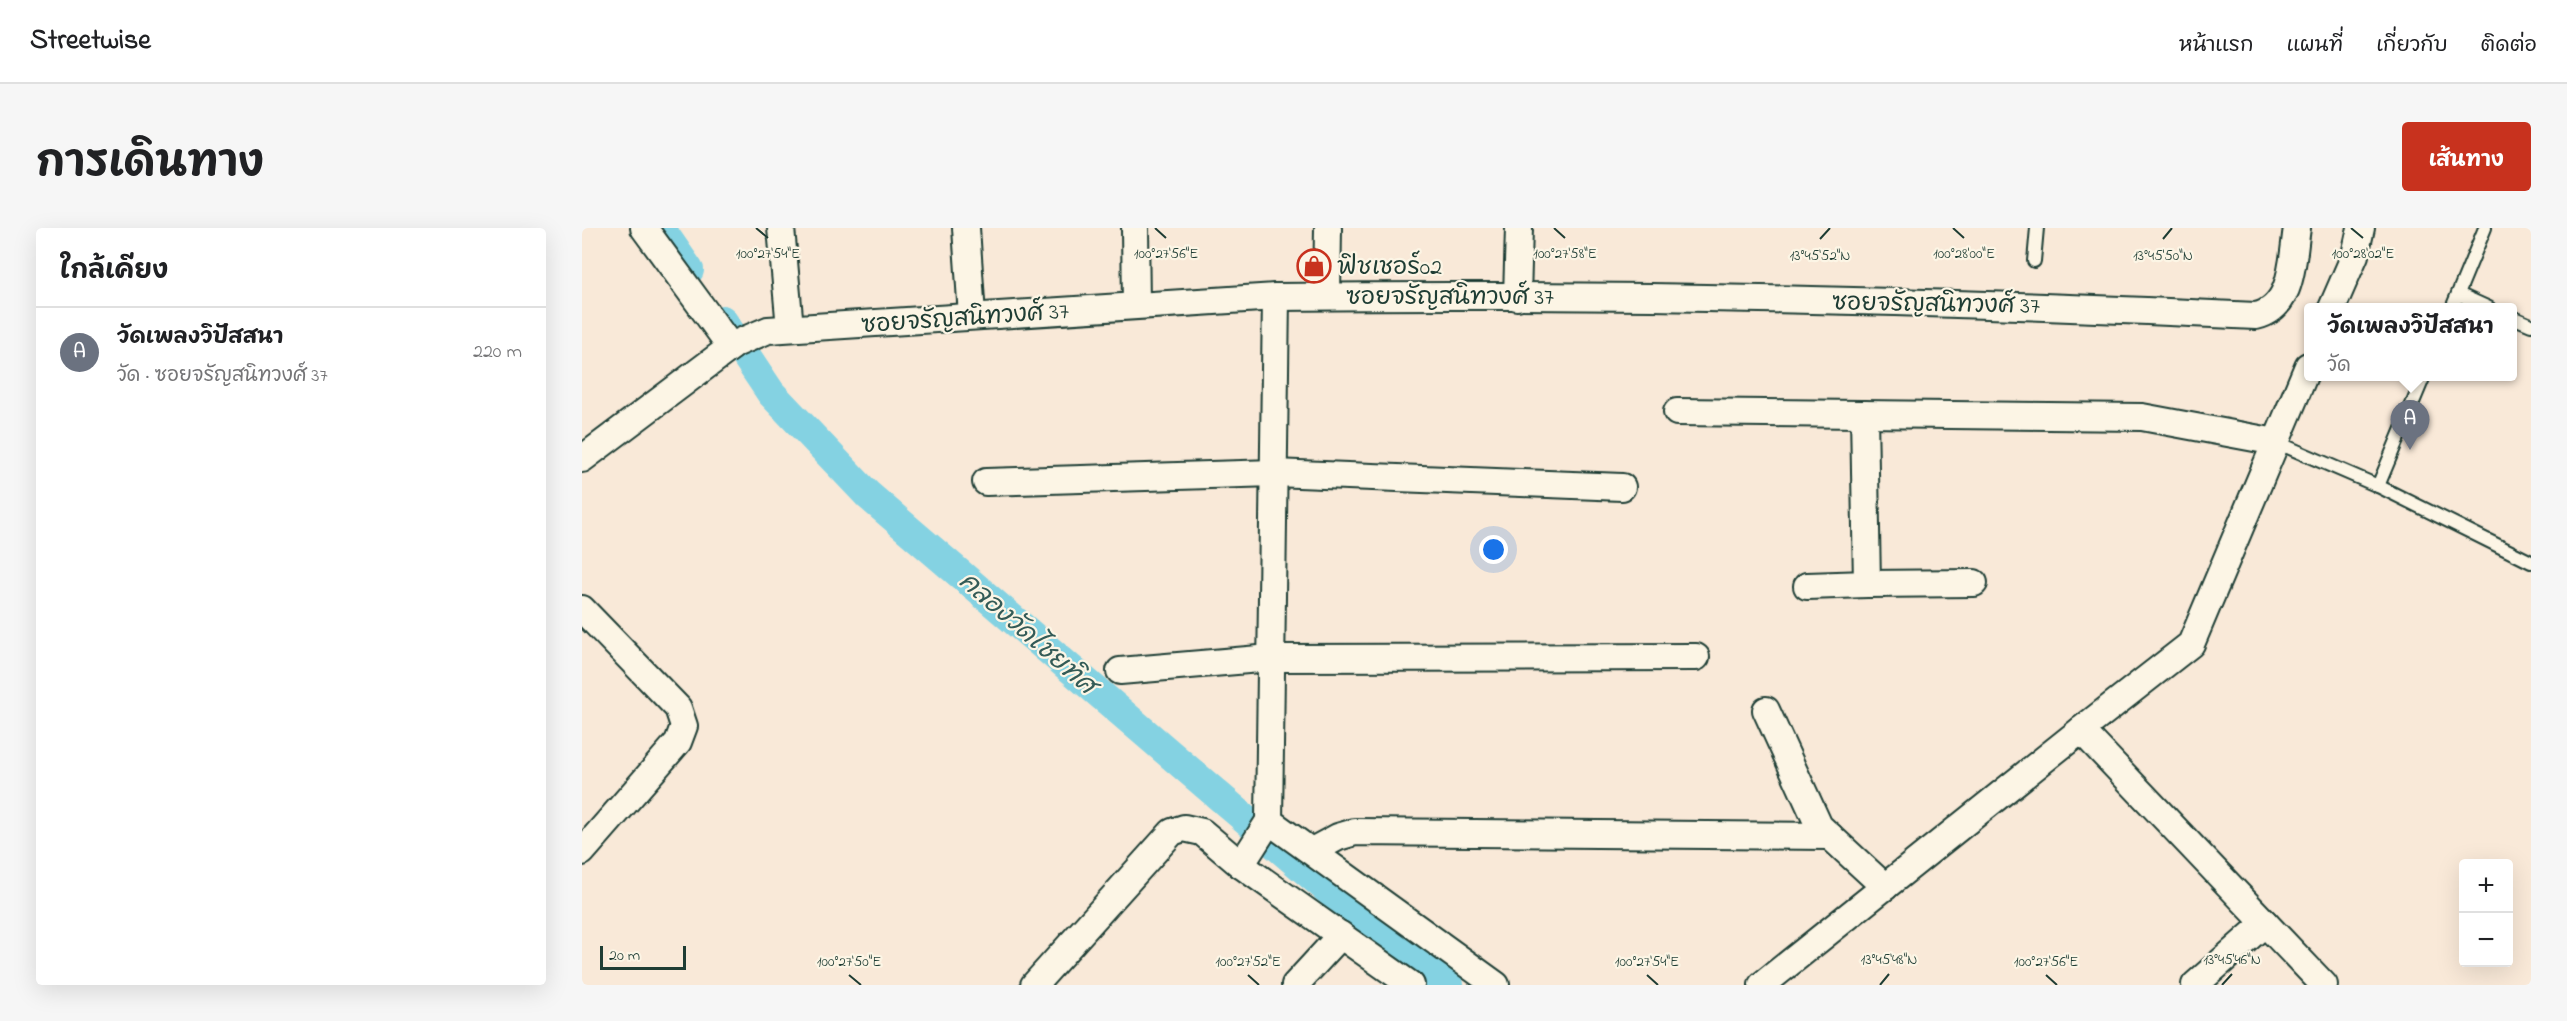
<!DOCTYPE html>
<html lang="th">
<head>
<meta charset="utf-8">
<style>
  :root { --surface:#fff; --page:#f6f6f6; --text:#202124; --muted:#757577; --line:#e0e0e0; --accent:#c8321e }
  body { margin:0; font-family:"Indie Flower","Playpen Sans Thai",sans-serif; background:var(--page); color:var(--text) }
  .controls { position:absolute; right:18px; bottom:18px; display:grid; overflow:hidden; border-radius:6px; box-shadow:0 6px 24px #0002 }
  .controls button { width:54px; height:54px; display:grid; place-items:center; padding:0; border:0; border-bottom:2px solid var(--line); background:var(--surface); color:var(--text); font:30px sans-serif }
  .scale { position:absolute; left:18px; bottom:15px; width:86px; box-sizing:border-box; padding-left:6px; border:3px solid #1f3d34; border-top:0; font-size:16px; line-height:21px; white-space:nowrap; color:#1f3d34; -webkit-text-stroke:4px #fcf5e5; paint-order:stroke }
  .you { position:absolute; left:912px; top:322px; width:21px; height:21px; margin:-15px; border:4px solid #fff; border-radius:50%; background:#1a73e8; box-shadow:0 0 0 9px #1a73e833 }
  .badge { display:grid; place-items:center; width:39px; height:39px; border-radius:50%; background:var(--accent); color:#fff; font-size:20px; font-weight:700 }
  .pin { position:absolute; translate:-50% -50px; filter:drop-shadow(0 2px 3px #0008) }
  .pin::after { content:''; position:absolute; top:32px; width:21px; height:18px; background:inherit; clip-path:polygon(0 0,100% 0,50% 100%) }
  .popup { position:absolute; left:1722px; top:75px; width:213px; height:78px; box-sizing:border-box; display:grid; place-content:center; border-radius:6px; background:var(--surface); filter:drop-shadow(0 2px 4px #0005); font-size:20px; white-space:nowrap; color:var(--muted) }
  .popup b { font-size:22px; color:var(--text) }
  .popup::after { content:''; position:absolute; left:50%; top:100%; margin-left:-12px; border:12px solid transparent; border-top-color:var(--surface) }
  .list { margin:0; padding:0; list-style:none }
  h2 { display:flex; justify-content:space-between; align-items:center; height:78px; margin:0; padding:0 24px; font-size:26px }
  h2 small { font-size:20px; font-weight:400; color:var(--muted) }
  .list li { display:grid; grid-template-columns:39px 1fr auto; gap:18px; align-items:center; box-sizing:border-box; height:90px; padding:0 24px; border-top:2px solid var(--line) }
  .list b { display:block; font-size:22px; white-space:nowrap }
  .list p { margin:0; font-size:20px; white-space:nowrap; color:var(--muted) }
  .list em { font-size:20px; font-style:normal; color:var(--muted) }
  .map { position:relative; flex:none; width:1949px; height:757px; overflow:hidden; border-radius:6px }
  header { display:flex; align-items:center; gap:36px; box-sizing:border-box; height:84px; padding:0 30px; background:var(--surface); border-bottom:2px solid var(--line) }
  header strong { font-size:28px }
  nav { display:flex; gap:33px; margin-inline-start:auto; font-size:21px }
  .intro { display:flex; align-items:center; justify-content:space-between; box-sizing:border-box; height:144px; padding:0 36px }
  h1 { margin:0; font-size:42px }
  .button { padding:15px 27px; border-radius:6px; background:var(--accent); color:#fff; font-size:21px; font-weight:700 }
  main { display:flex; gap:36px; padding:0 36px }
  aside { flex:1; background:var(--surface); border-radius:6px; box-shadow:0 6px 24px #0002 }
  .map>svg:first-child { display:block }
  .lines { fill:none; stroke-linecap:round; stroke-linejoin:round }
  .canal { stroke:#84d2e2; stroke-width:30 }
  .lane-casing { stroke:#1f3d34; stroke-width:16 }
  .street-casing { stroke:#1f3d34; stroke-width:30 }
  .lane { stroke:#fcf5e5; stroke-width:12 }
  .street { stroke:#fcf5e5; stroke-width:26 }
  .ticks { fill:none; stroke:#1f3d34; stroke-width:2 }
  .labels { text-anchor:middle; stroke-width:4.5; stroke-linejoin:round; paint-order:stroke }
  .poi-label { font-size:24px; fill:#1f3d34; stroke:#fcf5e5; text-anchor:start }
  .street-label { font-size:24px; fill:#1f3d34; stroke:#fcf5e5 }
  .water-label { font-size:26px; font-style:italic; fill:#335b57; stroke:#fcf5e5 }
  .ticks-label { font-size:15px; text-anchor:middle; fill:#1f3d34; stroke:#fcf5e5; stroke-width:4.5; stroke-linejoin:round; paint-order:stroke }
</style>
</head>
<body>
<header>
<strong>Streetwise</strong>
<nav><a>หน้าแรก</a><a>แผนที่</a><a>เกี่ยวกับ</a><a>ติดต่อ</a></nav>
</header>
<div class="intro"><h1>การเดินทาง</h1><a class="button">เส้นทาง</a></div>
<main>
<aside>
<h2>ใกล้เคียง<small></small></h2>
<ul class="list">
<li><span class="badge" style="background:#6b7280">A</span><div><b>วัดเพลงวิปัสสนา</b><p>วัด · ซอยจรัญสนิทวงศ์ 37</p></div><em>220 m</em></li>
</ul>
</aside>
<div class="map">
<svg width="1949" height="757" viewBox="0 0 1949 757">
  <rect width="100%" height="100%" fill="#f9e9d8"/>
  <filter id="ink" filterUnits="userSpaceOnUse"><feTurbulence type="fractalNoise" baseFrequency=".0167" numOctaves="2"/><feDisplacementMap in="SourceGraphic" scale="12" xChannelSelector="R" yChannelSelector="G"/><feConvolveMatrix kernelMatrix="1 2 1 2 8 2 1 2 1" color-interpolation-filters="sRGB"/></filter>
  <g filter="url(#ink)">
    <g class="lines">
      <!-- canal -->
      <g class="canal">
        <polyline points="78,0 107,42"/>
        <polyline points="140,92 189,165 286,267 807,714 867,757"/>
      </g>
      <!-- lane casing -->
      <g class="lane-casing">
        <g id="lane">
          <polyline points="1452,33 1455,0"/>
          <polyline points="1876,66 1907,80"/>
          <polyline points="1870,80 1903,0"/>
          <polyline points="1930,89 1949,97"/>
          <polyline points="1694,214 1796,258 1949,334"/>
          <polyline points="1796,258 1842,148"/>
        </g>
      </g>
      <!-- street casing -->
      <g class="street-casing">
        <g id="street">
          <polyline points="62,0 149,119"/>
          <polyline points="199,0 208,100"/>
          <polyline points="384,0 390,88"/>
          <polyline points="553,0 554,77"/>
          <polyline points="745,68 746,0"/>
          <polyline points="935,69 937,0"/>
          <polyline points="1750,80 1773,27 1779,0"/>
          <polyline points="1095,184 1560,189 1694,214"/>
          <path d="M0 231 153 116 186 102 694 69C1021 65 1348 72 1674 88 1712 79 1710 31 1715 0"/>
          <polyline points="404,254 692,245 1040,259"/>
          <polyline points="1285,356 1392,355"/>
          <polyline points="1225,358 1285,356 1282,186"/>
          <polyline points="0,381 96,480 102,498 96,514 0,624"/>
          <polyline points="538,443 689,430 1114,429"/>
          <polyline points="1184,482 1237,598 1303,659"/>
          <polyline points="1499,502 1742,757"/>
          <polyline points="687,593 914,757"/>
          <polyline points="730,623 756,609 773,604 1248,608"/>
          <polyline points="659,637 687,593 694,69"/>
          <polyline points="452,757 590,604 602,600 620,604 659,637 829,757"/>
          <polyline points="713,757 759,707"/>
          <polyline points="1180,757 1499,502 1609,416 1726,138"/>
          <polyline points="1613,757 1683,695"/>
        </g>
      </g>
      <!-- lane -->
      <use href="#lane" class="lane"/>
      <!-- street -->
      <use href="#street" class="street"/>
    </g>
  </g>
  <!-- ticks -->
  <path class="ticks" d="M174 0 186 10M573 0 584 10M972 0 983 10M1371 0 1382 10M1769 0 1781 10M1238 11 1248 0M1581 11 1590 0M267 747 279 757M666 747 677 757M1065 747 1076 757M1464 747 1475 757M1298 757 1307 746M1640 757 1650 746"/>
  <!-- icons -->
  <defs>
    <g id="shop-ring" transform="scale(1.725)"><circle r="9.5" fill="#fcf5e5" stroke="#c8321e" stroke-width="1.5"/><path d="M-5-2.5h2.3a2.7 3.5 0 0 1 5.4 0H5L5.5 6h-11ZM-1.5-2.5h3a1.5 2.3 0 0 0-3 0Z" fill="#c8321e"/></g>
  </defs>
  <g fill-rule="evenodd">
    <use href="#shop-ring" x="732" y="38"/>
  </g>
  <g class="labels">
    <!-- poi labels -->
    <g class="poi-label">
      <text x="755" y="46">ฟิชเชอร์02</text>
    </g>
    <!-- street labels -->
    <g class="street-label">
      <text x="868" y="76">ซอยจรัญสนิทวงศ์ 37</text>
      <text transform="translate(1354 75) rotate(1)" y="8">ซอยจรัญสนิทวงศ์ 37</text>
      <text transform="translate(383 89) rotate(-4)" y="8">ซอยจรัญสนิทวงศ์ 37</text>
    </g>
    <!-- water labels -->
    <g class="water-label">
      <text transform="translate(446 404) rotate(41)" y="9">คลองวัดไชยทิศ</text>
    </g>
  </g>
  <g class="ticks-label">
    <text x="186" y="30">100°27'54"E</text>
    <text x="983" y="30">100°27'58"E</text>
    <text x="584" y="30">100°27'56"E</text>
    <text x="1382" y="30">100°28'00"E</text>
    <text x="1781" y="30">100°28'02"E</text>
    <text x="1238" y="32">13°45'52"N</text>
    <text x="1581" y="32">13°45'50"N</text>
    <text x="1307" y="736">13°45'48"N</text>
    <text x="1650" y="736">13°45'46"N</text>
    <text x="267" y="738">100°27'50"E</text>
    <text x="666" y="738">100°27'52"E</text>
    <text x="1464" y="738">100°27'56"E</text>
    <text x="1065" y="738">100°27'54"E</text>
  </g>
</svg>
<div class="controls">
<button>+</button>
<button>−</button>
</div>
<div class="scale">20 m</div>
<div class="you"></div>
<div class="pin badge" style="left:1828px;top:222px;background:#6b7280">A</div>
<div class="popup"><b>วัดเพลงวิปัสสนา</b>วัด</div>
</div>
</main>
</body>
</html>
